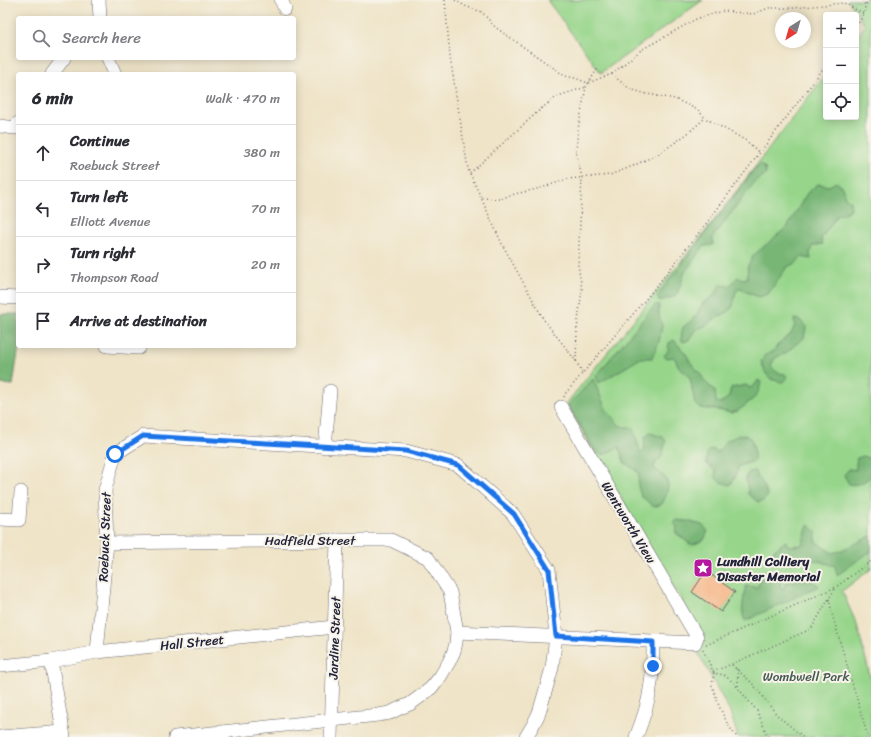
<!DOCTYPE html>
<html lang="en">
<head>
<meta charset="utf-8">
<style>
  :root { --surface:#fff; --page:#f2f2f3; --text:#2b2b33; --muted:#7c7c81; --line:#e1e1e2 }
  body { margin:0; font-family:Sriracha,sans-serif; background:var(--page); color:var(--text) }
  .controls { position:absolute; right:12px; top:12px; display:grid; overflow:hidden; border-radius:4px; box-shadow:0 2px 10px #0003 }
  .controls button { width:36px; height:36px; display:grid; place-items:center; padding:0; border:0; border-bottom:1px solid var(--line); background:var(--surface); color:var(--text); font:20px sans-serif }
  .compass { position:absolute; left:775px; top:12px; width:36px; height:36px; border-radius:50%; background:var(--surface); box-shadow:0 2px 10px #0003; rotate:217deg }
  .stop { position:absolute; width:12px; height:12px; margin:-9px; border:3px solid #1a73e8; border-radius:50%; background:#fff }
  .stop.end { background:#1a73e8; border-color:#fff; box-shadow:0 1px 4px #0008 }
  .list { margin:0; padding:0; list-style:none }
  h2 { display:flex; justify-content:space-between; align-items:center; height:52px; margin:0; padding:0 16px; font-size:17px }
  h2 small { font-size:13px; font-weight:400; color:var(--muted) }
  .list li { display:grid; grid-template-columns:26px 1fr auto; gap:12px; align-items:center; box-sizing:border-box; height:56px; padding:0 16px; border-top:1px solid var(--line) }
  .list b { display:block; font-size:15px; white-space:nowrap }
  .list p { margin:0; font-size:13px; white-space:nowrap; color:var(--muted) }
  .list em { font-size:13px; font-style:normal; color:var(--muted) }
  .icon { flex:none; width:22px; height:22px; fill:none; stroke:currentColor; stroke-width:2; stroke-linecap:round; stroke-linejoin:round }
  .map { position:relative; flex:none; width:871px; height:737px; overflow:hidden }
  .search { position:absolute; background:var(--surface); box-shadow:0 2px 10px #0003; left:16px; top:16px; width:280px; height:44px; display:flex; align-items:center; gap:10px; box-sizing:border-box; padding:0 14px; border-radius:4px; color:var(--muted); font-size:15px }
  .panel { position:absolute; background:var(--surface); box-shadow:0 2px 10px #0003; left:16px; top:72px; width:280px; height:276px; border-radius:4px }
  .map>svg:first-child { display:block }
  .green { fill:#96d58a; stroke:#5c7c62 }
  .forest { fill:#78b676; stroke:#4d6c58 }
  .building { fill:#f5af7d }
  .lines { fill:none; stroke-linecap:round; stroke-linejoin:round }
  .minor-casing { stroke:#6a666c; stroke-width:14 }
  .path { stroke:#6a666c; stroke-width:1.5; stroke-dasharray:1 3; stroke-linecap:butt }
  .minor { stroke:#fff; stroke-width:13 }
  .route { stroke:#1a73e8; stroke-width:5 }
  .labels { text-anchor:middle; stroke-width:4; stroke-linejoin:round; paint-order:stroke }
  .street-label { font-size:13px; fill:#22223b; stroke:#f7f3e8 }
  .poi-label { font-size:13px; font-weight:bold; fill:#22223b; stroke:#f7f3e8; text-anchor:start }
  .park-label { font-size:13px; fill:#455853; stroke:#f7f3e8 }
</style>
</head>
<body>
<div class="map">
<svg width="871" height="737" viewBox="0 0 871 737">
  <rect width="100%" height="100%" fill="#f7f3e8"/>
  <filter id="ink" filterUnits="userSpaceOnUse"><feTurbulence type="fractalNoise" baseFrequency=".025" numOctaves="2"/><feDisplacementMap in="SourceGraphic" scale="8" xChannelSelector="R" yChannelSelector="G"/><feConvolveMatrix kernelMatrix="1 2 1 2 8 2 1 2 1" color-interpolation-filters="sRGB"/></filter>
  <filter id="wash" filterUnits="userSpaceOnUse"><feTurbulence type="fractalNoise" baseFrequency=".012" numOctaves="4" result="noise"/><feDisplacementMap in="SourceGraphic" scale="16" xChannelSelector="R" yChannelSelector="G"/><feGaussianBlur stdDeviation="0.9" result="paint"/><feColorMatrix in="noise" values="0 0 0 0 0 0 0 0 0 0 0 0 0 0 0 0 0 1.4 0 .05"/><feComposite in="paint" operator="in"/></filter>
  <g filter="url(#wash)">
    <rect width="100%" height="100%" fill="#efe4c8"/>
    <!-- green -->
    <g class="green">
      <polygon points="547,0 703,0 601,73"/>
      <polygon points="848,0 871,0 871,569 842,591 857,625 871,680 871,737 738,737 730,712 695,647 706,642 566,404 712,223 826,74 826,117 856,117 856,37 865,26"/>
    </g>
    <!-- forest -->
    <g class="forest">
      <polygon points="761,164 765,168 766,174 754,183 713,237 713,245 704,246 685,272 678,292 674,297 659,301 657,296 756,167"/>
      <polygon points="836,182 842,187 845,197 850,201 851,209 843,214 837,215 821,239 823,244 812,246 810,254 811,259 801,257 796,263 787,267 768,294 759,297 744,291 741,288 736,291 733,306 728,312 718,317 705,326 695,330 689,340 683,342 681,339 683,327 690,322 697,314 703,303 714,296 720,285 729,286 738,277 743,279 747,278 748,265 754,255 788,226 807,193 818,184 829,186"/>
      <polygon points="659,304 659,316 662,326 659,342 652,358 641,358 599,383 596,376 654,306"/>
      <polygon points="0,314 18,314 18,346 19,346 13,385 0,384"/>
      <path d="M794 319 800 320 806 327 804 338 796 344 786 353 775 358 771 365C774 372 778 373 785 374L787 376 784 382C769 381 766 376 761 362L765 355 773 352 779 343 791 334 795 325Z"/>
      <polygon points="674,340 686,354 691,363 701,375 705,382 715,391 716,402 721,403 729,397 731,388 746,385 750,388 756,384 758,380 761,382 759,391 753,399 738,411 731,413 718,410 700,408 695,404 690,378 679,367 674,357 667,358 664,356 668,351 669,343"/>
      <path d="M593 379 606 409 619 425 624 427H631C636 432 638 446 641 454L644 451 645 437 650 433 663 437 666 442 661 458 656 462 654 468C671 481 671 485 662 504L654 507 641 496 638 486 639 473 624 462 619 447 603 455 595 450 568 405 578 395Z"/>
      <polygon points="739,435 745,435 751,439 754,449 754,461 739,466 735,478 730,485 720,482 715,477 716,471 706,463 707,453 711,449 718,452 726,441"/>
      <path d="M864 456 871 459V476C865 482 857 486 849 484L844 475 849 469 856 470V464L857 458Z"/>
      <path d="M755 471 756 475 762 482 768 496 763 501 758 502 748 494C749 484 742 480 749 472Z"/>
      <path d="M676 520 687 521 702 525 708 531 704 540 692 545C686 542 682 537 676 533L677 527 674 523Z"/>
      <polygon points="808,525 816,531 816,542 832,553 840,551 871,536 871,551 837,575 835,566 822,562 800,557 789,563 780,560 772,555 773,551 786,541 788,546 802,545"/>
      <path d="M778 571 781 581 780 587 783 589 787 582 795 581 801 576 804 579 813 581 819 586 745 621C740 611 744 597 746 586L757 587 759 584 760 579 765 572Z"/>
    </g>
    <g id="blocks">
      <!-- building -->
      <polygon class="building" points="706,571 735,592 721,612 692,592"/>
    </g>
  </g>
  <g filter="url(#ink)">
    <use href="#blocks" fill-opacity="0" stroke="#6a666c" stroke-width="1"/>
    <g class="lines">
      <!-- minor casing -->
      <g class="minor-casing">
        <g id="minor">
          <polyline points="99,0 100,18"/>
          <polyline points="281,0 285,9"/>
          <polyline points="108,58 115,74"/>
          <polyline points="52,74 64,58"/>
          <polyline points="0,126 15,128 18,123"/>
          <polyline points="0,297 18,298"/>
          <polyline points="107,346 139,348 139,346"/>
          <polyline points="325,447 330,391"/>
          <polyline points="0,519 19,520 21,492"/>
          <polyline points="107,543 337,540 391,540 428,558 450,592 457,632 456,643 454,651 449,662 440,677 431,688 421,696 410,704 400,708 390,713 378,715 175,737"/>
          <polyline points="457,632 695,643 697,637 561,407"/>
          <polyline points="97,652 107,543 105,490 115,454 143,436 406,451 458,465 513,514 549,570 556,636 552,668 539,713 533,725 526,737"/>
          <polyline points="51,661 64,737"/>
          <polyline points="0,666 51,661 97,652 334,627"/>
          <polyline points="0,737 63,732"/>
          <polyline points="331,737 337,540"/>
          <path d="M636 737C642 722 648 705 650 689 653 673 653 657 653 642"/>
        </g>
      </g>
      <!-- path -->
      <g class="path">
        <polyline points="445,0 450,57 468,169 502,244 544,320 576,361 583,374"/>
        <polyline points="455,0 465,6 482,12 495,27 565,76 575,78 588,83 611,74 630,89 647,94 675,99 698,110 705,118 745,140 760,153"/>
        <polyline points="866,4 870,0"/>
        <path d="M856 26C862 18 868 10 863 0"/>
        <polyline points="612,74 641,50 698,18 724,11 753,14 769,8 793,8 844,3 864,14"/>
        <polyline points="470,173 542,108 558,96 586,87"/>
        <polyline points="482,198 500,199 511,195 541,188 568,179 610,175 633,166 660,153 687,134 705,118"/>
        <polyline points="576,361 577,329 582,289 578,265 582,178 576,152 578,129 586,87 598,68"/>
        <polyline points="564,397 565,394 651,293 709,220 826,65"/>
        <polyline points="829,599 832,614 868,737"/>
        <polyline points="706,645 836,587 871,561"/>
        <polyline points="703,650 714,673 724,675 733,682 757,711 768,737"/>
        <polyline points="732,665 752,683 777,715 803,737"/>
        <polyline points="737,669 738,677 738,687"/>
        <polyline points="713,671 725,667 811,629 836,587"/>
        <polyline points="714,673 712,685 719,706 728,725 737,737"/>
      </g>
      <!-- minor -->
      <use href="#minor" class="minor"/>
    </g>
  </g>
  <g class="lines" filter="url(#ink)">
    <!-- route -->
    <polyline class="route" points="115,454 143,436 406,451 458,465 514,514 549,570 556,636 653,642 653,666"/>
  </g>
  <!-- icons -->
  <defs>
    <g id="sight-square" transform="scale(1)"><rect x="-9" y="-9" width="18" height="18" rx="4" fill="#b5179e" stroke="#f7f3e8"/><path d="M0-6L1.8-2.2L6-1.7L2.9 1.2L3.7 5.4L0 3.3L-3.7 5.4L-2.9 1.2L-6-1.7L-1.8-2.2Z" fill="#fff"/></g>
  </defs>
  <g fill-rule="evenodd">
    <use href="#sight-square" x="703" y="568"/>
  </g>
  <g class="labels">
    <!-- street labels -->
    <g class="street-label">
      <text transform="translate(629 522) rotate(59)" y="5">Wentworth View</text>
      <text transform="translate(104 537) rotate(-88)" y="5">Roebuck Street</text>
      <text x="310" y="545">Hadfield Street</text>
      <text transform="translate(334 638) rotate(-88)" y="5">Jardine Street</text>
      <text transform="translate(192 642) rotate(-6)" y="5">Hall Street</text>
    </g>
    <!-- poi labels -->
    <g class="poi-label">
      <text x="717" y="566">Lundhill Colliery<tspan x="717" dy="15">Disaster Memorial</tspan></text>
    </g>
    <!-- park labels -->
    <g class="park-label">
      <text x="806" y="681">Wombwell Park</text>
    </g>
  </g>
</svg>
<div class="controls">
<button>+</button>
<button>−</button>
<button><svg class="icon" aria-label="locate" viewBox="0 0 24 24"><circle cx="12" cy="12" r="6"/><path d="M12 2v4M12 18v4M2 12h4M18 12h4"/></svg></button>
</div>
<svg class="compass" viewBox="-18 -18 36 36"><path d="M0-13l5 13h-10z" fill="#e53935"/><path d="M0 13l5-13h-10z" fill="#7c7c81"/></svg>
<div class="stop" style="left:115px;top:454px"></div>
<div class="stop end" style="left:653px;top:666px"></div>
<div class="search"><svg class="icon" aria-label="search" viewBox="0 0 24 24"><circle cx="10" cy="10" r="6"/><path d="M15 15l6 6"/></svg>Search here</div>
<section class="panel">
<h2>6 min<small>Walk · 470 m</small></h2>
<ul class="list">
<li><svg class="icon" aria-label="ahead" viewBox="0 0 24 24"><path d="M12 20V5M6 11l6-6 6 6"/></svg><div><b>Continue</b><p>Roebuck Street</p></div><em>380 m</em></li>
<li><svg class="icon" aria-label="left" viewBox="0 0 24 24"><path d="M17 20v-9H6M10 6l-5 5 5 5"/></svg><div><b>Turn left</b><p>Elliott Avenue</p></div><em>70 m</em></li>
<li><svg class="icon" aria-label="right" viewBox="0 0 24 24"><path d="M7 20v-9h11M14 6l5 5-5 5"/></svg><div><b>Turn right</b><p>Thompson Road</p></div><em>20 m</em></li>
<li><svg class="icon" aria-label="arrive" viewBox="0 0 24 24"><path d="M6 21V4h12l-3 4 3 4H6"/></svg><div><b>Arrive at destination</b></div></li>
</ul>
</section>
</div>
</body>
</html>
